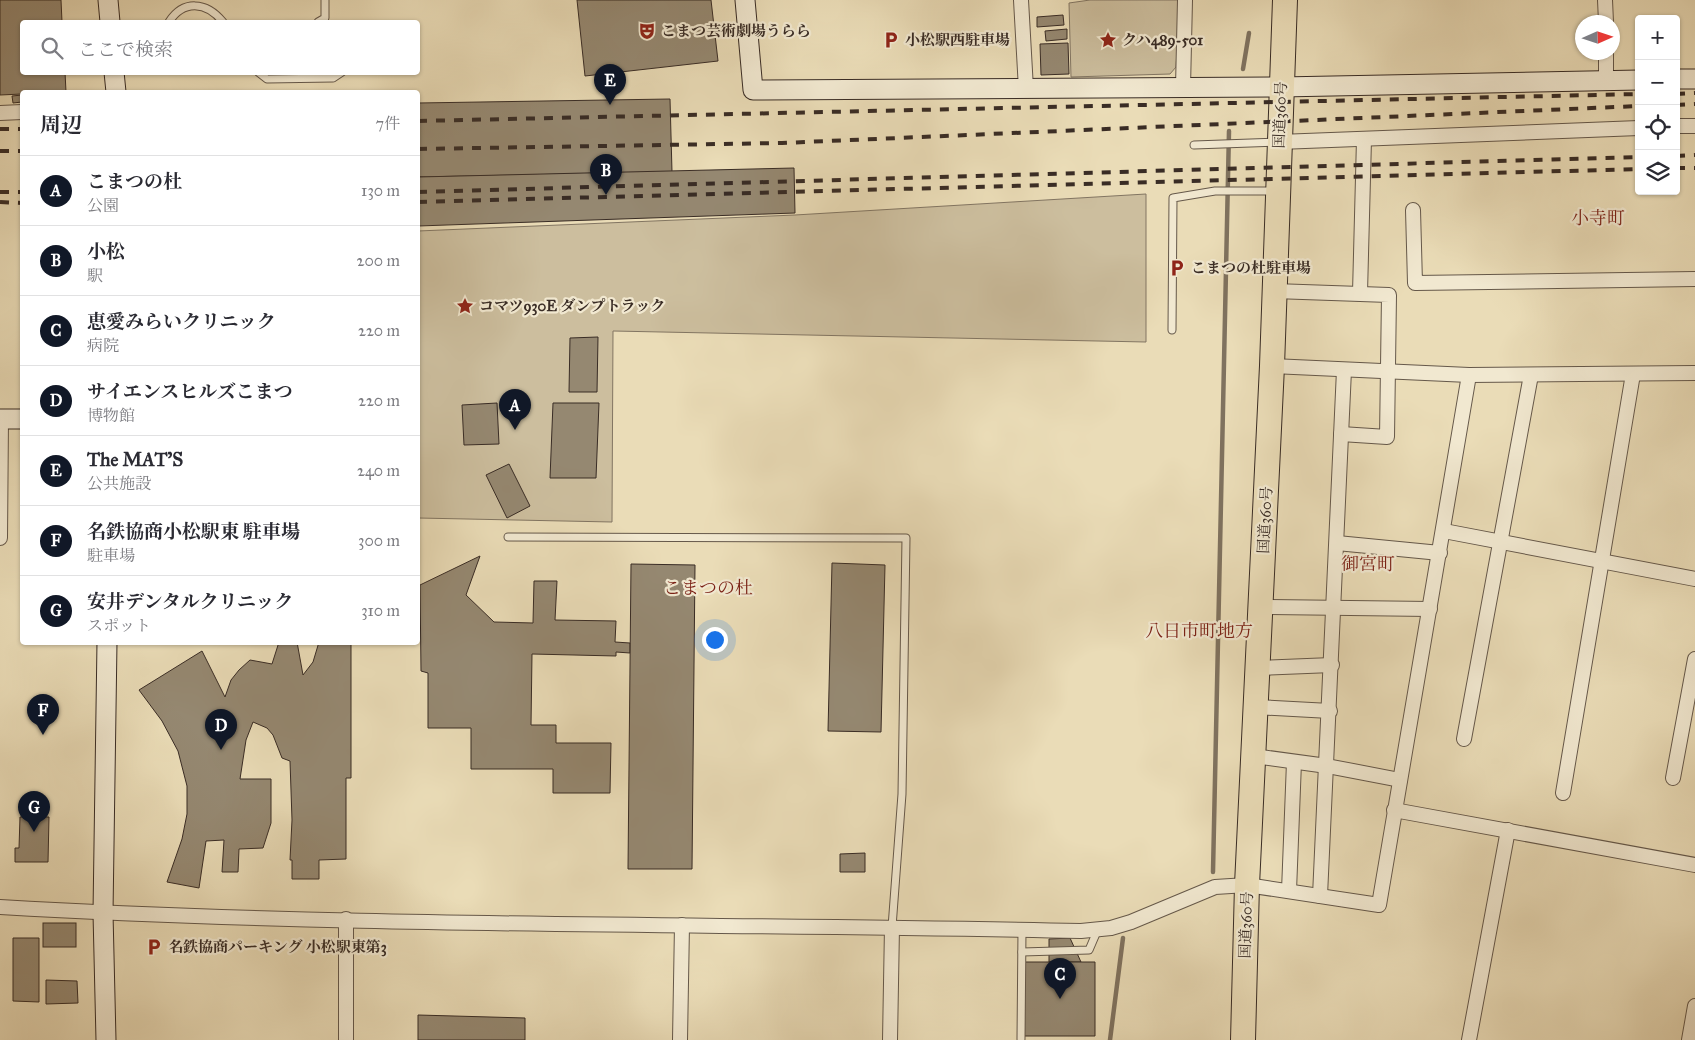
<!DOCTYPE html>
<html lang="ja">
<head>
<meta charset="utf-8">
<style>
  :root { --surface:#fff; --page:#f2f2f3; --text:#2b2b33; --muted:#7c7c81; --line:#e1e1e2; --accent:#111827 }
  body { margin:0; font-family:"IM FELL Great Primer","Noto Serif JP",serif; background:var(--page); color:var(--text) }
  .controls { position:absolute; right:15px; top:15px; display:grid; overflow:hidden; border-radius:5px; box-shadow:0 1px 4px #0004 }
  .controls button { width:45px; height:45px; display:grid; place-items:center; padding:0; border:0; border-bottom:1px solid var(--line); background:var(--surface); color:var(--text); font:25px sans-serif }
  .compass { position:absolute; left:1575px; top:15px; width:45px; height:45px; border-radius:50%; background:var(--surface); box-shadow:0 1px 4px #0004; rotate:87deg }
  .you { position:absolute; left:714px; top:639px; width:18px; height:18px; margin:-12px; border:4px solid #fff; border-radius:50%; background:#1a73e8; box-shadow:0 0 0 8px #1a73e833 }
  .badge { display:grid; place-items:center; width:32px; height:32px; border-radius:50%; background:var(--accent); color:#fff; font-size:16px; font-weight:700 }
  .pin { position:absolute; translate:-50% -41px; filter:drop-shadow(0 1px 2px #0008) }
  .pin::after { content:''; position:absolute; top:26px; width:18px; height:15px; background:inherit; clip-path:polygon(0 0,100% 0,50% 100%) }
  .list { margin:0; padding:0; list-style:none }
  h2 { display:flex; justify-content:space-between; align-items:center; height:65px; margin:0; padding:0 20px; font-size:21px }
  h2 small { font-size:16px; font-weight:400; color:var(--muted) }
  .list li { display:grid; grid-template-columns:32px 1fr auto; gap:15px; align-items:center; box-sizing:border-box; height:70px; padding:0 20px; border-top:1px solid var(--line) }
  .list b { display:block; font-size:19px; white-space:nowrap }
  .list p { margin:0; font-size:16px; white-space:nowrap; color:var(--muted) }
  .list em { font-size:16px; font-style:normal; color:var(--muted) }
  .icon { flex:none; width:28px; height:28px; fill:none; stroke:currentColor; stroke-width:2; stroke-linecap:round; stroke-linejoin:round }
  .map { position:relative; flex:none; width:1695px; height:1040px; overflow:hidden }
  .search { position:absolute; background:var(--surface); box-shadow:0 1px 4px #0004; left:20px; top:20px; width:400px; height:55px; display:flex; align-items:center; gap:12px; box-sizing:border-box; padding:0 18px; border-radius:5px; color:var(--muted); font-size:19px }
  .panel { position:absolute; background:var(--surface); box-shadow:0 1px 4px #0004; left:20px; top:90px; width:400px; height:555px; border-radius:5px }
  .map>svg:first-child { display:block }
  .green { fill:#ccbe9e; stroke:#827562 }
  .lines { fill:none; stroke-linecap:round; stroke-linejoin:round }
  .stream { stroke:#7f725f; stroke-width:4.5 }
  .building { fill:#958871; stroke:#392c25 }
  .lane-casing { stroke:#65584a; stroke-width:9 }
  .street-casing { stroke:#65584a; stroke-width:16 }
  .secondary-casing { stroke:#392c25; stroke-width:21 }
  .highway-casing { stroke:#392c25; stroke-width:26 }
  .lane { stroke:#f1e8d0; stroke-width:7 }
  .street { stroke:#f1e8d0; stroke-width:14 }
  .secondary { stroke:#f1e8d0; stroke-width:19 }
  .highway { stroke:#eadcb7; stroke-width:24 }
  .rail { stroke:#392c25; stroke-width:4; stroke-dasharray:9 9; stroke-linecap:butt }
  .labels { text-anchor:middle; stroke-width:4.5; stroke-linejoin:round; paint-order:stroke }
  .poi-label { font-size:15px; font-weight:bold; fill:#392c25; stroke:#f1e8d0; text-anchor:start }
  .street-label { font-size:15px; fill:#392c25; stroke:#f1e8d0 }
  .quarter-label { font-size:18px; fill:#7a1f14; stroke:#f1e8d0 }
</style>
</head>
<body>
<div class="map">
<svg width="1695" height="1040" viewBox="0 0 1695 1040">
  <rect width="100%" height="100%" fill="#eadcb7"/>
  <filter id="stains"><feTurbulence type="fractalNoise" baseFrequency=".004" numOctaves="4"/><feColorMatrix values="0 0 0 0 .2 0 0 0 0 .09 0 0 0 0 .02 0 0 0 .5 -.17"/></filter>
  <radialGradient id="worn" r=".72"><stop offset=".6" stop-color="#630" stop-opacity="0"/><stop offset="1" stop-color="#630" stop-opacity=".3"/></radialGradient>
  <!-- green -->
  <g class="green">
    <polygon points="1090,0 1180,0 1176,67 1170,74 1071,77 1069,3"/>
    <polygon points="1146,194 1146,342 613,331 612,522 418,518 418,231 795,215"/>
  </g>
  <g class="lines">
    <!-- stream -->
    <g class="stream">
      <polyline points="1243,69 1249,33"/>
      <polyline points="1213,872 1229,131"/>
      <polyline points="1110,1040 1123,938"/>
    </g>
  </g>
  <!-- building -->
  <g class="building">
    <polygon points="0,0 61,0 62,22 22,22 22,72 65,72 66,92 0,95"/>
    <polygon points="577,0 711,0 718,61 585,76"/>
    <polygon points="1063,15 1064,25 1037,27 1037,17"/>
    <polygon points="1067,29 1067,39 1046,41 1045,31"/>
    <polygon points="1068,43 1069,74 1041,75 1040,44"/>
    <polygon points="22,95 22,102 13,103 12,96"/>
    <polygon points="670,99 672,172 418,177 418,103"/>
    <polygon points="794,168 795,213 418,226 418,177"/>
    <polygon points="598,337 597,392 569,392 570,338"/>
    <polygon points="497,403 499,444 464,445 462,405"/>
    <polygon points="553,403 599,403 596,478 550,478"/>
    <polygon points="509,464 530,506 507,518 486,475"/>
    <polygon points="480,556 466,595 494,622 533,623 534,581 557,581 555,620 616,621 615,642 630,643 630,653 616,652 616,656 532,654 531,725 556,725 556,743 611,743 610,793 553,793 553,769 471,769 471,728 428,728 428,673 421,671 420,585"/>
    <polygon points="832,563 885,565 881,732 828,731"/>
    <polygon points="631,564 695,565 692,869 628,869"/>
    <polygon points="279,642 297,642 303,675 313,662 319,642 351,642 351,778 346,778 346,859 319,860 319,879 292,879 292,860 290,860 292,820 290,761 282,758 273,735 267,728 253,722 246,740 240,779 271,779 271,823 263,848 239,849 238,872 222,872 224,840 206,841 199,888 167,882 182,839 187,814 187,786 178,751 162,721 139,690 202,651 225,697 231,680 239,670 250,660 272,664"/>
    <polygon points="20,817 49,817 48,862 15,862 15,848 19,848"/>
    <polygon points="865,853 865,872 840,872 840,854"/>
    <rect x="43" y="923" width="33" height="24"/>
    <polygon points="13,938 39,938 39,1002 13,1001"/>
    <polygon points="1070,938 1081,962 1049,962 1049,939"/>
    <polygon points="1025,962 1095,962 1095,1036 1024,1036"/>
    <polygon points="46,980 77,981 78,1003 46,1004"/>
    <polygon points="418,1015 525,1018 525,1040 418,1040"/>
  </g>
  <g class="lines">
    <!-- lane casing -->
    <g class="lane-casing">
      <g id="lane">
        <path d="M169 22C183 0 206 1 223 22"/>
        <polyline points="318,22 325,18 325,0"/>
        <polyline points="258,72 267,79 333,78 342,72"/>
        <polyline points="1194,145 1276,142"/>
        <polyline points="1172,330 1173,198 1215,191 1274,191"/>
        <polyline points="508,537 906,538 902,794 892,927"/>
        <polyline points="1022,952 1089,950 1098,929"/>
        <polyline points="1021,1039 1022,930"/>
      </g>
    </g>
    <!-- street casing -->
    <g class="street-casing">
      <g id="street">
        <polyline points="1021,0 1026,89"/>
        <polyline points="1605,0 1606,22"/>
        <polyline points="1606,52 1606,81"/>
        <polyline points="1183,87 1185,0"/>
        <polyline points="0,113 22,112"/>
        <polyline points="1676,126 1695,126"/>
        <polyline points="1279,142 1639,128"/>
        <polyline points="1413,210 1415,283 1695,279"/>
        <polyline points="1274,291 1389,295 1387,437 1341,434"/>
        <polyline points="1360,293 1364,139"/>
        <polyline points="1272,366 1469,375 1695,373"/>
        <polyline points="1444,531 1695,579"/>
        <polyline points="0,538 1,419"/>
        <polyline points="1337,543 1440,553"/>
        <polyline points="1261,607 1430,609"/>
        <polyline points="1258,668 1332,665"/>
        <polyline points="1256,707 1330,711"/>
        <polyline points="1464,739 1531,375"/>
        <polyline points="1254,756 1327,766 1400,780"/>
        <polyline points="1673,778 1695,659"/>
        <polyline points="1563,793 1633,374"/>
        <polyline points="1394,810 1695,865"/>
        <polyline points="1289,891 1294,762"/>
        <polyline points="1320,896 1344,370"/>
        <path d="M0 907C360 928 721 923 1081 931L1111 928 1131 922 1215 887 1247 885 1379 905 1469 375"/>
        <polyline points="346,1040 346,919"/>
        <polyline points="680,1040 682,925"/>
        <polyline points="890,1040 892,927"/>
        <polyline points="1469,1040 1508,830"/>
        <polyline points="1689,1040 1695,1006"/>
      </g>
    </g>
    <!-- secondary casing -->
    <g class="secondary-casing">
      <g id="secondary">
        <polyline points="108,0 110,22"/>
        <polyline points="745,0 753,90 1281,87 1639,80"/>
        <polyline points="114,72 116,92"/>
        <polyline points="1676,79 1695,79"/>
        <polyline points="0,419 22,419"/>
        <polyline points="106,1040 103,913 107,642"/>
      </g>
    </g>
    <!-- highway casing -->
    <g class="highway-casing">
      <polyline id="highway" points="1243,1040 1247,885 1272,366 1285,0"/>
    </g>
    <!-- lane -->
    <use href="#lane" class="lane"/>
    <!-- street -->
    <use href="#street" class="street"/>
    <!-- secondary -->
    <use href="#secondary" class="secondary"/>
    <!-- highway -->
    <use href="#highway" class="highway"/>
    <!-- rail -->
    <g class="rail">
      <polyline points="1676,94 1695,93"/>
      <polyline points="1676,105 1695,104"/>
      <polyline points="418,121 1639,94"/>
      <polyline points="0,129 22,129"/>
      <polyline points="418,149 782,143 1639,106"/>
      <polyline points="0,151 22,151"/>
      <polyline points="1676,156 1695,155"/>
      <polyline points="1676,168 1695,168"/>
      <polyline points="0,192 22,192"/>
      <polyline points="418,192 1639,157"/>
      <polyline points="0,202 22,203"/>
      <polyline points="418,202 1639,169"/>
    </g>
  </g>
  <!-- icons -->
  <defs>
    <g id="theatre-bare" transform="scale(1.35)"><path d="M-5-5.5Q0-4 5-5.5V0Q5 5 0 6Q-5 5-5 0ZM-3.3-2.5H-1v1.5H-3.3ZM1-2.5H3.3v1.5H1ZM-2.8 1Q0 5.5 2.8 1Z" fill="#8f2418" stroke="#f1e8d0" stroke-width="2.5" paint-order="stroke"/></g>
    <g id="parking-bare" transform="scale(1.35)"><path d="M-3.5-5.5H1a3.5 3.5 0 0 1 0 7H-1V5.5H-3.5ZM-1-3.4V-.6H.8a1.4 1.4 0 0 0 0-2.8Z" fill="#8f2418" stroke="#f1e8d0" stroke-width="2.5" paint-order="stroke"/></g>
    <g id="sight-bare" transform="scale(1.35)"><path d="M0-6L1.8-2.2L6-1.7L2.9 1.2L3.7 5.4L0 3.3L-3.7 5.4L-2.9 1.2L-6-1.7L-1.8-2.2Z" fill="#8f2418" stroke="#f1e8d0" stroke-width="2.5" paint-order="stroke"/></g>
  </defs>
  <g fill-rule="evenodd">
    <use href="#theatre-bare" x="647" y="31"/>
    <use href="#parking-bare" x="891" y="40"/>
    <use href="#sight-bare" x="1108" y="40"/>
    <use href="#parking-bare" x="1177" y="268"/>
    <use href="#sight-bare" x="465" y="306"/>
    <use href="#parking-bare" x="154" y="947"/>
  </g>
  <g class="labels">
    <!-- poi labels -->
    <g class="poi-label">
      <text x="661" y="36">こまつ芸術劇場うらら</text>
      <text x="905" y="45">小松駅西駐車場</text>
      <text x="1122" y="45">クハ489-501</text>
      <text x="1191" y="273">こまつの杜駐車場</text>
      <text x="479" y="311">コマツ930E ダンプトラック</text>
      <text x="168" y="952">名鉄協商パーキング 小松駅東第3</text>
    </g>
    <!-- street labels -->
    <g class="street-label">
      <text transform="translate(1280 115) rotate(-88)" y="5">国道360号</text>
      <text transform="translate(1265 520) rotate(-87)" y="5">国道360号</text>
      <text transform="translate(1246 925) rotate(-88)" y="5">国道360号</text>
    </g>
    <!-- quarter labels -->
    <g class="quarter-label">
      <text x="1598" y="224">小寺町</text>
      <text x="1368" y="570">御宮町</text>
      <text x="708" y="594">こまつの杜</text>
      <text x="1199" y="637">八日市町地方</text>
    </g>
  </g>
  <rect width="100%" height="100%" filter="url(#stains)"/>
  <rect width="100%" height="100%" fill="url(#worn)"/>
</svg>
<div class="controls">
<button>+</button>
<button>−</button>
<button><svg class="icon" aria-label="locate" viewBox="0 0 24 24"><circle cx="12" cy="12" r="6"/><path d="M12 2v4M12 18v4M2 12h4M18 12h4"/></svg></button>
<button><svg class="icon" aria-label="layers" viewBox="0 0 24 24"><path d="M12 4l9 5-9 5-9-5zM3 14l9 5 9-5"/></svg></button>
</div>
<svg class="compass" viewBox="-18 -18 36 36"><path d="M0-13l5 13h-10z" fill="#e53935"/><path d="M0 13l5-13h-10z" fill="#7c7c81"/></svg>
<div class="you"></div>
<div class="pin badge" style="left:515px;top:430px">A</div>
<div class="pin badge" style="left:606px;top:195px">B</div>
<div class="pin badge" style="left:1060px;top:999px">C</div>
<div class="pin badge" style="left:221px;top:750px">D</div>
<div class="pin badge" style="left:610px;top:105px">E</div>
<div class="pin badge" style="left:43px;top:735px">F</div>
<div class="pin badge" style="left:34px;top:832px">G</div>
<div class="search"><svg class="icon" aria-label="search" viewBox="0 0 24 24"><circle cx="10" cy="10" r="6"/><path d="M15 15l6 6"/></svg>ここで検索</div>
<section class="panel">
<h2>周辺<small>7件</small></h2>
<ul class="list">
<li><span class="badge">A</span><div><b>こまつの杜</b><p>公園</p></div><em>130 m</em></li>
<li><span class="badge">B</span><div><b>小松</b><p>駅</p></div><em>200 m</em></li>
<li><span class="badge">C</span><div><b>恵愛みらいクリニック</b><p>病院</p></div><em>220 m</em></li>
<li><span class="badge">D</span><div><b>サイエンスヒルズこまつ</b><p>博物館</p></div><em>220 m</em></li>
<li><span class="badge">E</span><div><b>The MAT'S</b><p>公共施設</p></div><em>240 m</em></li>
<li><span class="badge">F</span><div><b>名鉄協商小松駅東 駐車場</b><p>駐車場</p></div><em>300 m</em></li>
<li><span class="badge">G</span><div><b>安井デンタルクリニック</b><p>スポット</p></div><em>310 m</em></li>
</ul>
</section>
</div>
</body>
</html>
